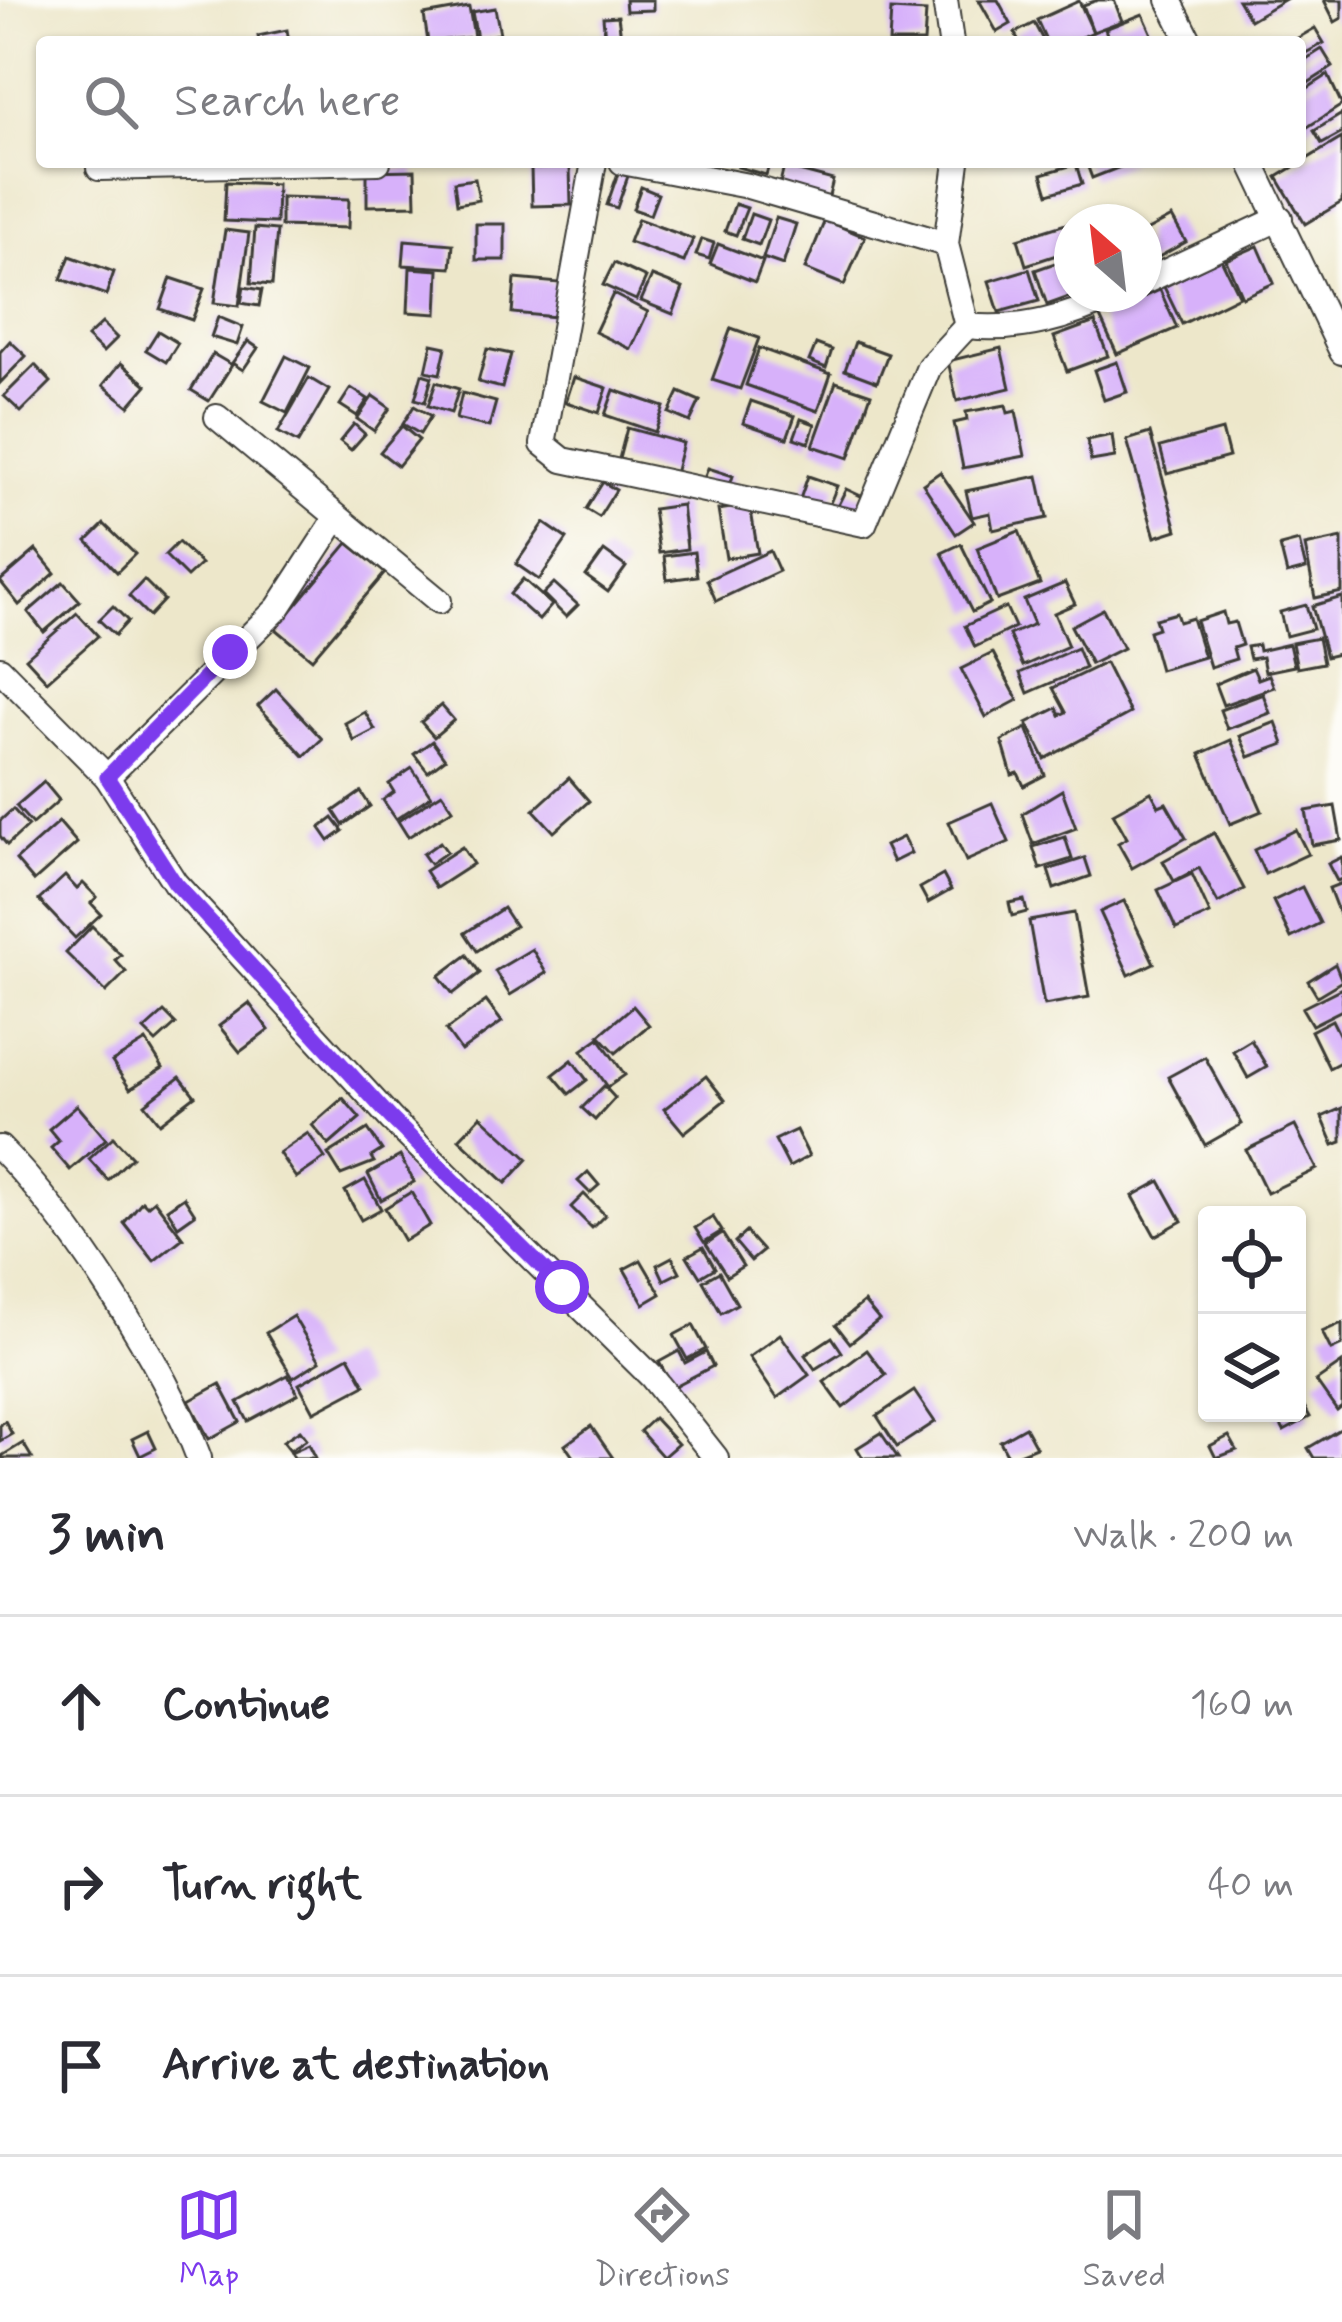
<!DOCTYPE html>
<html lang="en">
<head>
<meta charset="utf-8">
<style>
  :root { --surface:#fff; --page:#f7f7f7; --text:#2b2b33; --muted:#7c7c81; --line:#e1e1e2; --accent:#7c3aed }
  body { margin:0; font-family:Mynerve,sans-serif; background:var(--page); color:var(--text) }
  .controls { position:absolute; right:36px; bottom:36px; display:grid; overflow:hidden; border-radius:12px; box-shadow:0 3px 9px #0004 }
  .controls button { width:108px; height:108px; display:grid; place-items:center; padding:0; border:0; border-bottom:3px solid var(--line); background:var(--surface); color:var(--text); font:60px sans-serif }
  .compass { position:absolute; left:1054px; top:204px; width:108px; height:108px; border-radius:50%; background:var(--surface); box-shadow:0 3px 9px #0004; rotate:332deg }
  .stop { position:absolute; width:36px; height:36px; margin:-27px; border:9px solid #7c3aed; border-radius:50%; background:#fff }
  .stop.end { background:#7c3aed; border-color:#fff; box-shadow:0 3px 12px #0008 }
  .list { margin:0; padding:0; list-style:none }
  h2 { display:flex; justify-content:space-between; align-items:center; height:156px; margin:0; padding:0 48px; font-size:51px }
  h2 small { font-size:39px; font-weight:400; color:var(--muted) }
  .list li { display:grid; grid-template-columns:78px 1fr auto; gap:36px; align-items:center; box-sizing:border-box; height:180px; padding:0 48px; border-top:3px solid var(--line) }
  .list b { display:block; font-size:45px; white-space:nowrap }
  .list em { font-size:39px; font-style:normal; color:var(--muted) }
  .icon { flex:none; width:66px; height:66px; fill:none; stroke:currentColor; stroke-width:2; stroke-linecap:round; stroke-linejoin:round }
  .map { position:relative; flex:none; width:1342px; height:1458px; overflow:hidden }
  .search { position:absolute; background:var(--surface); box-shadow:0 3px 9px #0004; left:36px; right:36px; top:36px; height:132px; display:flex; align-items:center; gap:30px; box-sizing:border-box; padding:0 42px; border-radius:12px; color:var(--muted); font-size:45px }
  .sheet { height:696px; background:var(--surface) }
  nav { display:flex; justify-content:space-around; align-items:center; box-sizing:border-box; height:168px; border-top:3px solid var(--line); background:var(--surface); font-size:33px; color:var(--muted) }
  nav a { display:grid; justify-items:center; gap:6px }
  nav .on { color:var(--accent) }
  .map>svg:first-child { display:block }
  .building { fill:#d7b1fa }
  .lines { fill:none; stroke-linecap:round; stroke-linejoin:round }
  .street-casing { stroke:#3b3a36; stroke-width:28 }
  .street { stroke:#fff; stroke-width:24 }
  .route { stroke:#7c3aed; stroke-width:15 }
</style>
</head>
<body>
<div class="map">
<svg width="1342" height="1458" viewBox="0 0 1342 1458">
  <rect width="100%" height="100%" fill="#fdfcf7"/>
  <filter id="ink" filterUnits="userSpaceOnUse"><feTurbulence type="fractalNoise" baseFrequency=".00833" numOctaves="2"/><feDisplacementMap in="SourceGraphic" scale="24" xChannelSelector="R" yChannelSelector="G"/><feConvolveMatrix kernelMatrix="1 2 1 2 8 2 1 2 1" color-interpolation-filters="sRGB"/></filter>
  <filter id="wash" filterUnits="userSpaceOnUse"><feTurbulence type="fractalNoise" baseFrequency=".004" numOctaves="4" result="noise"/><feDisplacementMap in="SourceGraphic" scale="48" xChannelSelector="R" yChannelSelector="G"/><feGaussianBlur stdDeviation="2.7" result="paint"/><feColorMatrix in="noise" values="0 0 0 0 0 0 0 0 0 0 0 0 0 0 0 0 0 1.4 0 .05"/><feComposite in="paint" operator="in"/></filter>
  <g filter="url(#wash)">
    <rect width="100%" height="100%" fill="#ede7ca"/>
    <g id="blocks">
      <!-- building -->
      <g class="building">
        <polygon points="625,0 653,0 653,10 626,11"/>
        <polygon points="979,0 998,0 1011,24 997,32"/>
        <polygon points="1098,0 1114,0 1122,21 1093,32 1083,5"/>
        <polygon points="1238,0 1284,0 1250,20"/>
        <polygon points="1324,0 1342,0 1342,18 1335,22"/>
        <polygon points="1079,1 1093,32 1071,42 1047,42 1037,20"/>
        <polygon points="469,7 474,37 428,42 424,15"/>
        <polygon points="495,8 500,34 477,38 472,12"/>
        <polygon points="891,10 926,12 924,42 889,42"/>
        <polygon points="1143,14 1155,41 1110,42 1105,29"/>
        <polygon points="618,16 621,37 605,39 603,17"/>
        <polygon points="1034,23 1044,42 1019,42 1015,33"/>
        <polygon points="1315,28 1324,43 1300,56 1300,42 1291,42"/>
        <polygon points="287,30 289,42 259,42 258,36"/>
        <polygon points="1322,49 1333,67 1300,88 1300,63"/>
        <polygon points="1328,75 1342,105 1306,128 1300,119 1300,93"/>
        <polygon points="1342,114 1342,133 1322,144 1314,131"/>
        <polygon points="1342,138 1342,202 1305,224 1277,177"/>
        <polygon points="740,162 770,162 766,175 738,167"/>
        <polygon points="1086,162 1133,162 1092,178"/>
        <polygon points="1076,164 1082,184 1048,194 1042,174"/>
        <polygon points="570,167 571,205 532,206 531,168"/>
        <polygon points="784,167 833,180 827,204 778,191"/>
        <polygon points="415,170 416,205 367,206 367,171"/>
        <polygon points="618,173 628,176 617,208 607,205"/>
        <polygon points="475,179 479,200 457,204 454,182"/>
        <polygon points="226,182 277,184 276,223 224,221"/>
        <polygon points="641,187 658,194 650,215 633,209"/>
        <polygon points="281,197 349,199 348,228 281,226"/>
        <polygon points="735,204 747,208 736,235 725,231"/>
        <polygon points="751,214 768,220 759,245 742,239"/>
        <polygon points="1172,217 1186,242 1144,265 1144,232"/>
        <polygon points="776,218 796,224 783,265 763,258"/>
        <polygon points="638,219 693,239 684,262 629,242"/>
        <polygon points="825,220 865,237 844,285 805,269"/>
        <polygon points="1072,222 1072,250 1026,265 1018,239"/>
        <rect x="476" y="224" width="29" height="36"/>
        <polygon points="255,228 277,230 272,285 251,283"/>
        <polygon points="225,230 249,233 239,306 214,303"/>
        <polygon points="702,239 714,243 709,259 696,255"/>
        <polygon points="405,240 453,244 451,268 403,265"/>
        <polygon points="718,244 763,261 755,282 710,264"/>
        <polygon points="1258,246 1274,283 1242,297 1226,260"/>
        <polygon points="70,256 114,272 106,295 61,279"/>
        <polygon points="1072,257 1072,296 1047,305 1035,270"/>
        <polygon points="1221,259 1239,296 1182,324 1164,287"/>
        <polygon points="614,263 646,278 636,300 603,285"/>
        <polygon points="410,268 439,270 437,314 408,312"/>
        <polygon points="1029,269 1039,301 999,312 989,281"/>
        <polygon points="652,276 683,288 673,314 641,301"/>
        <polygon points="171,278 204,289 192,320 160,309"/>
        <polygon points="515,279 560,283 556,317 512,313"/>
        <polygon points="244,287 262,290 259,306 241,303"/>
        <polygon points="1160,290 1177,328 1117,354 1100,317"/>
        <polygon points="613,294 648,312 631,349 595,332"/>
        <polygon points="218,317 243,327 237,345 211,337"/>
        <polygon points="1095,322 1108,356 1067,371 1054,337"/>
        <polygon points="102,323 117,338 103,352 87,337"/>
        <polygon points="731,328 759,338 740,389 712,380"/>
        <polygon points="158,331 178,343 166,362 146,350"/>
        <polygon points="10,341 26,356 0,383 0,352"/>
        <polygon points="248,341 258,348 243,370 232,363"/>
        <polygon points="855,342 888,354 877,382 845,370"/>
        <polygon points="432,344 446,347 440,374 426,371"/>
        <polygon points="816,344 832,350 826,368 809,361"/>
        <polygon points="759,348 831,374 818,411 746,385"/>
        <polygon points="1001,348 1010,388 957,401 948,361"/>
        <polygon points="487,349 511,354 502,388 478,382"/>
        <polygon points="213,354 232,365 209,401 191,390"/>
        <polygon points="286,356 310,368 287,413 263,401"/>
        <polygon points="1117,362 1127,392 1104,400 1094,370"/>
        <polygon points="121,363 147,385 129,406 103,385"/>
        <polygon points="35,365 51,382 21,412 4,396"/>
        <polygon points="422,374 432,377 425,402 415,399"/>
        <polygon points="574,377 607,388 599,413 566,402"/>
        <polygon points="309,378 329,390 298,443 278,432"/>
        <polygon points="436,382 459,389 451,413 428,406"/>
        <polygon points="836,382 871,394 849,458 813,446"/>
        <polygon points="351,388 368,399 357,416 340,405"/>
        <polygon points="614,390 664,407 655,432 605,415"/>
        <polygon points="679,392 700,401 690,422 669,413"/>
        <polygon points="462,393 496,402 489,427 456,419"/>
        <polygon points="373,396 390,408 374,431 357,419"/>
        <polygon points="751,401 795,416 787,438 743,423"/>
        <polygon points="1006,405 1008,413 1016,411 1025,456 963,468 954,423 967,420 966,412"/>
        <polygon points="414,406 431,416 420,434 403,424"/>
        <polygon points="801,419 815,424 809,443 794,438"/>
        <polygon points="354,424 365,434 351,450 340,441"/>
        <polygon points="402,426 419,440 398,466 380,452"/>
        <polygon points="627,428 683,443 675,474 619,459"/>
        <polygon points="1222,430 1229,457 1167,474 1160,447"/>
        <polygon points="1150,433 1177,530 1155,537 1127,440"/>
        <polygon points="1112,435 1115,457 1091,461 1087,440"/>
        <polygon points="708,468 733,476 728,491 703,482"/>
        <polygon points="940,472 974,522 956,534 923,484"/>
        <polygon points="808,476 837,486 828,508 800,499"/>
        <polygon points="1038,476 1047,518 993,530 990,513 972,517 966,491"/>
        <polygon points="603,482 616,490 599,517 586,509"/>
        <polygon points="846,489 865,498 855,515 838,505"/>
        <polygon points="682,505 687,549 659,553 653,509"/>
        <polygon points="750,505 758,553 726,558 718,510"/>
        <polygon points="544,523 567,539 539,580 516,564"/>
        <polygon points="104,524 135,554 117,572 87,541"/>
        <polygon points="1019,531 1040,584 997,600 977,548"/>
        <polygon points="1342,538 1342,592 1315,598 1305,546"/>
        <polygon points="1299,541 1306,569 1287,574 1280,546"/>
        <polygon points="178,542 201,564 187,577 165,555"/>
        <polygon points="348,543 385,573 312,659 276,629"/>
        <polygon points="961,544 990,603 972,612 942,553"/>
        <polygon points="36,550 55,573 19,605 0,581"/>
        <polygon points="604,551 626,567 608,592 586,576"/>
        <polygon points="770,551 779,571 716,601 707,580"/>
        <polygon points="694,552 697,576 667,580 664,556"/>
        <polygon points="523,579 552,605 539,620 510,594"/>
        <polygon points="144,580 164,600 149,616 129,596"/>
        <polygon points="63,582 80,601 44,632 28,612"/>
        <polygon points="554,583 578,605 566,617 543,594"/>
        <polygon points="1065,583 1075,604 1054,613 1068,646 1023,666 1009,635 1034,624 1024,600"/>
        <polygon points="1342,597 1342,653 1326,657 1312,606"/>
        <polygon points="1306,605 1313,629 1286,636 1280,612"/>
        <polygon points="113,606 128,621 115,635 99,620"/>
        <polygon points="1006,607 1015,627 975,647 965,626"/>
        <polygon points="1103,609 1123,648 1091,664 1071,626"/>
        <polygon points="1223,612 1226,624 1235,622 1242,645 1233,648 1236,659 1210,667 1196,621"/>
        <polygon points="77,613 98,636 47,681 26,658"/>
        <polygon points="1176,613 1179,622 1192,618 1204,657 1160,670 1149,631 1158,628 1155,619"/>
        <polygon points="1318,638 1323,663 1297,668 1292,643"/>
        <polygon points="1289,644 1294,666 1265,672 1262,657 1250,659 1247,647 1258,645 1259,651"/>
        <polygon points="1077,648 1085,668 1028,693 1020,673"/>
        <polygon points="993,653 1018,700 986,717 961,669"/>
        <polygon points="1105,663 1130,713 1045,759 1027,723 1057,708 1060,715 1066,712 1053,688"/>
        <polygon points="1253,668 1258,679 1269,675 1274,687 1223,705 1215,684"/>
        <polygon points="276,689 322,739 304,756 258,706"/>
        <polygon points="1263,694 1270,713 1227,729 1220,710"/>
        <polygon points="441,705 454,720 434,737 421,722"/>
        <polygon points="365,712 375,730 354,741 345,723"/>
        <polygon points="1276,722 1284,744 1249,757 1240,736"/>
        <polygon points="1027,728 1045,775 1024,786 1018,773 1012,775 1002,741"/>
        <polygon points="1231,740 1262,811 1230,824 1200,754"/>
        <polygon points="432,741 445,759 428,772 414,754"/>
        <polygon points="412,768 431,796 396,819 383,800 394,792 389,784"/>
        <polygon points="569,778 589,801 554,832 534,810"/>
        <polygon points="44,782 59,800 32,824 16,806"/>
        <polygon points="1062,790 1076,828 1033,844 1022,814"/>
        <polygon points="361,792 370,806 343,825 334,811"/>
        <polygon points="1151,792 1159,806 1166,803 1186,838 1132,868 1118,843 1127,838 1113,813"/>
        <polygon points="442,793 453,809 408,837 398,821"/>
        <polygon points="992,803 1009,842 966,861 949,822"/>
        <polygon points="1335,806 1341,840 1312,845 1306,811"/>
        <polygon points="13,809 28,826 7,845 0,836 0,821"/>
        <polygon points="333,818 343,831 329,841 320,828"/>
        <polygon points="59,822 77,843 34,881 16,860"/>
        <polygon points="1296,830 1308,854 1265,874 1254,850"/>
        <polygon points="1214,833 1244,889 1218,903 1199,868 1174,881 1163,861"/>
        <polygon points="903,837 911,853 893,862 885,846"/>
        <polygon points="1065,837 1072,859 1040,869 1033,847"/>
        <polygon points="440,842 447,852 430,864 423,854"/>
        <polygon points="462,847 473,864 436,888 425,871"/>
        <polygon points="1342,857 1342,879 1337,881 1328,864"/>
        <polygon points="1085,858 1091,876 1054,889 1048,870"/>
        <polygon points="1192,874 1210,914 1176,929 1158,890"/>
        <polygon points="943,875 951,890 928,903 920,888"/>
        <polygon points="65,876 77,889 83,883 97,897 91,903 101,914 75,938 39,900"/>
        <polygon points="1342,883 1342,922 1329,888"/>
        <polygon points="1302,887 1320,923 1291,938 1273,901"/>
        <polygon points="1024,900 1027,912 1012,916 1009,903"/>
        <polygon points="1124,901 1154,963 1129,975 1100,912"/>
        <polygon points="503,908 515,926 477,951 465,933"/>
        <polygon points="1074,913 1089,997 1044,1005 1029,921"/>
        <polygon points="92,926 121,955 115,960 126,972 106,992 66,953"/>
        <polygon points="532,949 546,973 510,995 495,971"/>
        <polygon points="467,955 480,973 453,994 439,976"/>
        <polygon points="1335,964 1342,981 1317,996 1308,981"/>
        <polygon points="1342,988 1342,1010 1312,1025 1302,1008"/>
        <polygon points="486,1001 502,1022 461,1051 446,1030"/>
        <polygon points="249,1003 269,1030 240,1052 219,1026"/>
        <polygon points="633,1006 649,1025 616,1053 599,1035"/>
        <polygon points="164,1012 176,1024 156,1042 144,1030"/>
        <polygon points="1332,1020 1342,1040 1342,1061 1329,1068 1311,1031"/>
        <polygon points="599,1038 625,1075 608,1087 582,1050"/>
        <polygon points="1251,1040 1267,1067 1248,1078 1233,1051"/>
        <polygon points="146,1041 163,1068 130,1089 112,1062"/>
        <polygon points="1205,1057 1242,1124 1205,1145 1168,1077"/>
        <polygon points="572,1060 587,1080 569,1094 553,1075"/>
        <polygon points="706,1076 725,1100 684,1133 664,1109"/>
        <polygon points="180,1077 195,1096 160,1123 145,1104"/>
        <polygon points="604,1086 615,1098 595,1120 582,1108"/>
        <polygon points="343,1098 360,1118 329,1145 312,1125"/>
        <polygon points="77,1105 106,1139 70,1170 51,1148 59,1141 49,1129"/>
        <polygon points="1342,1108 1342,1142 1334,1145 1322,1117"/>
        <polygon points="481,1116 528,1159 506,1183 459,1139"/>
        <polygon points="1295,1126 1317,1169 1267,1193 1246,1150"/>
        <polygon points="368,1129 382,1150 371,1157 374,1162 341,1175 328,1154"/>
        <polygon points="796,1130 809,1156 789,1167 775,1140"/>
        <polygon points="308,1133 325,1158 296,1178 279,1153"/>
        <polygon points="113,1137 132,1157 108,1180 89,1159"/>
        <polygon points="400,1156 414,1182 381,1200 368,1174"/>
        <polygon points="588,1172 599,1185 590,1193 578,1181"/>
        <polygon points="365,1180 381,1209 361,1220 345,1191"/>
        <polygon points="1160,1181 1182,1221 1155,1236 1133,1196"/>
        <polygon points="411,1192 430,1225 404,1241 385,1208"/>
        <polygon points="584,1194 605,1215 592,1228 571,1207"/>
        <polygon points="184,1197 195,1214 178,1226 167,1209"/>
        <polygon points="154,1200 183,1238 154,1261 124,1223 142,1201 147,1206"/>
        <polygon points="713,1217 722,1231 704,1242 695,1228"/>
        <polygon points="746,1232 763,1251 751,1261 735,1242"/>
        <polygon points="722,1233 743,1266 727,1276 706,1244"/>
        <polygon points="703,1247 715,1268 700,1277 687,1256"/>
        <polygon points="672,1257 680,1272 664,1280 657,1265"/>
        <polygon points="641,1260 661,1294 644,1304 624,1269"/>
        <polygon points="719,1272 737,1304 721,1313 703,1281"/>
        <polygon points="864,1302 879,1320 850,1343 836,1325"/>
        <polygon points="293,1316 320,1361 293,1378 266,1333"/>
        <polygon points="1342,1323 1342,1345 1331,1350 1322,1332"/>
        <polygon points="693,1325 706,1349 687,1359 674,1335"/>
        <polygon points="780,1334 809,1375 777,1398 749,1357"/>
        <polygon points="832,1337 842,1352 815,1369 805,1355"/>
        <polygon points="867,1350 886,1375 843,1408 824,1382"/>
        <polygon points="679,1351 685,1363 706,1352 713,1366 673,1387 659,1362"/>
        <polygon points="349,1356 365,1385 314,1412 299,1384"/>
        <polygon points="1342,1363 1342,1407 1337,1411 1316,1381"/>
        <polygon points="288,1375 298,1394 248,1421 238,1402"/>
        <polygon points="220,1384 240,1422 209,1439 189,1401"/>
        <polygon points="914,1391 935,1422 897,1447 877,1416"/>
        <polygon points="1301,1401 1310,1417 1284,1431 1275,1414 1297,1413"/>
        <polygon points="654,1418 678,1444 663,1457 640,1431"/>
        <polygon points="5,1421 12,1434 0,1441 0,1424"/>
        <polygon points="591,1426 613,1458 574,1458 565,1445"/>
        <polygon points="1025,1427 1036,1447 1009,1458 1000,1441"/>
        <polygon points="1342,1428 1342,1458 1314,1458 1308,1448"/>
        <polygon points="300,1430 307,1439 290,1450 283,1441"/>
        <polygon points="148,1431 156,1448 140,1456 132,1439"/>
        <polygon points="881,1433 898,1458 863,1458 857,1448"/>
        <polygon points="1229,1436 1237,1450 1216,1458 1210,1446"/>
        <polygon points="23,1443 32,1458 0,1458 0,1457"/>
        <polygon points="309,1444 316,1458 294,1458 291,1452"/>
      </g>
    </g>
  </g>
  <g filter="url(#ink)">
    <use href="#blocks" fill-opacity="0" stroke="#3b3a36" stroke-width="3"/>
    <g class="lines">
      <!-- street casing -->
      <g class="street-casing">
        <g id="street">
          <polyline points="945,0 951,42"/>
          <polyline points="1169,0 1190,42"/>
          <polyline points="594,162 543,444 563,460 864,524 929,367 967,326"/>
          <polyline points="622,162 748,186 946,244"/>
          <polyline points="957,162 946,244 967,326"/>
          <polyline points="1251,162 1342,352"/>
          <polyline points="99,168 378,162"/>
          <polyline points="1144,282 1280,218"/>
          <path d="M967 326C1021 332 1071 317 1119 294"/>
          <polyline points="217,417 439,601"/>
          <polyline points="0,669 107,777 175,883 391,1119 652,1377 716,1458"/>
          <polyline points="107,777 278,608 336,519"/>
          <path d="M0 1148C71 1220 164 1363 199 1458"/>
        </g>
      </g>
      <!-- street -->
      <use href="#street" class="street"/>
    </g>
  </g>
  <g class="lines" filter="url(#ink)">
    <!-- route -->
    <polyline class="route" points="230,652 107,777 175,883 391,1118 562,1287"/>
  </g>
</svg>
<div class="controls">
<button><svg class="icon" aria-label="locate" viewBox="0 0 24 24"><circle cx="12" cy="12" r="6"/><path d="M12 2v4M12 18v4M2 12h4M18 12h4"/></svg></button>
<button><svg class="icon" aria-label="layers" viewBox="0 0 24 24"><path d="M12 4l9 5-9 5-9-5zM3 14l9 5 9-5"/></svg></button>
</div>
<svg class="compass" viewBox="-18 -18 36 36"><path d="M0-13l5 13h-10z" fill="#e53935"/><path d="M0 13l5-13h-10z" fill="#7c7c81"/></svg>
<div class="stop" style="left:562px;top:1287px"></div>
<div class="stop end" style="left:230px;top:652px"></div>
<div class="search"><svg class="icon" aria-label="search" viewBox="0 0 24 24"><circle cx="10" cy="10" r="6"/><path d="M15 15l6 6"/></svg>Search here</div>
</div>
<section class="sheet">
<h2>3 min<small>Walk · 200 m</small></h2>
<ul class="list">
<li><svg class="icon" aria-label="ahead" viewBox="0 0 24 24"><path d="M12 20V5M6 11l6-6 6 6"/></svg><div><b>Continue</b></div><em>160 m</em></li>
<li><svg class="icon" aria-label="right" viewBox="0 0 24 24"><path d="M7 20v-9h11M14 6l5 5-5 5"/></svg><div><b>Turn right</b></div><em>40 m</em></li>
<li><svg class="icon" aria-label="arrive" viewBox="0 0 24 24"><path d="M6 21V4h12l-3 4 3 4H6"/></svg><div><b>Arrive at destination</b></div></li>
</ul>
</section>
<nav>
<a class="on"><svg class="icon" aria-label="map" viewBox="0 0 24 24"><path d="M3 6l6-2 6 2 6-2v14l-6 2-6-2-6 2zM9 4v14M15 6v14"/></svg>Map</a>
<a><svg class="icon" aria-label="directions" viewBox="0 0 24 24"><path d="M12 3l9 9-9 9-9-9zM9 14v-3h6M13 9l2 2-2 2"/></svg>Directions</a>
<a><svg class="icon" aria-label="saved" viewBox="0 0 24 24"><path d="M7 4h10v16l-5-4-5 4z"/></svg>Saved</a>
</nav>
</body>
</html>
